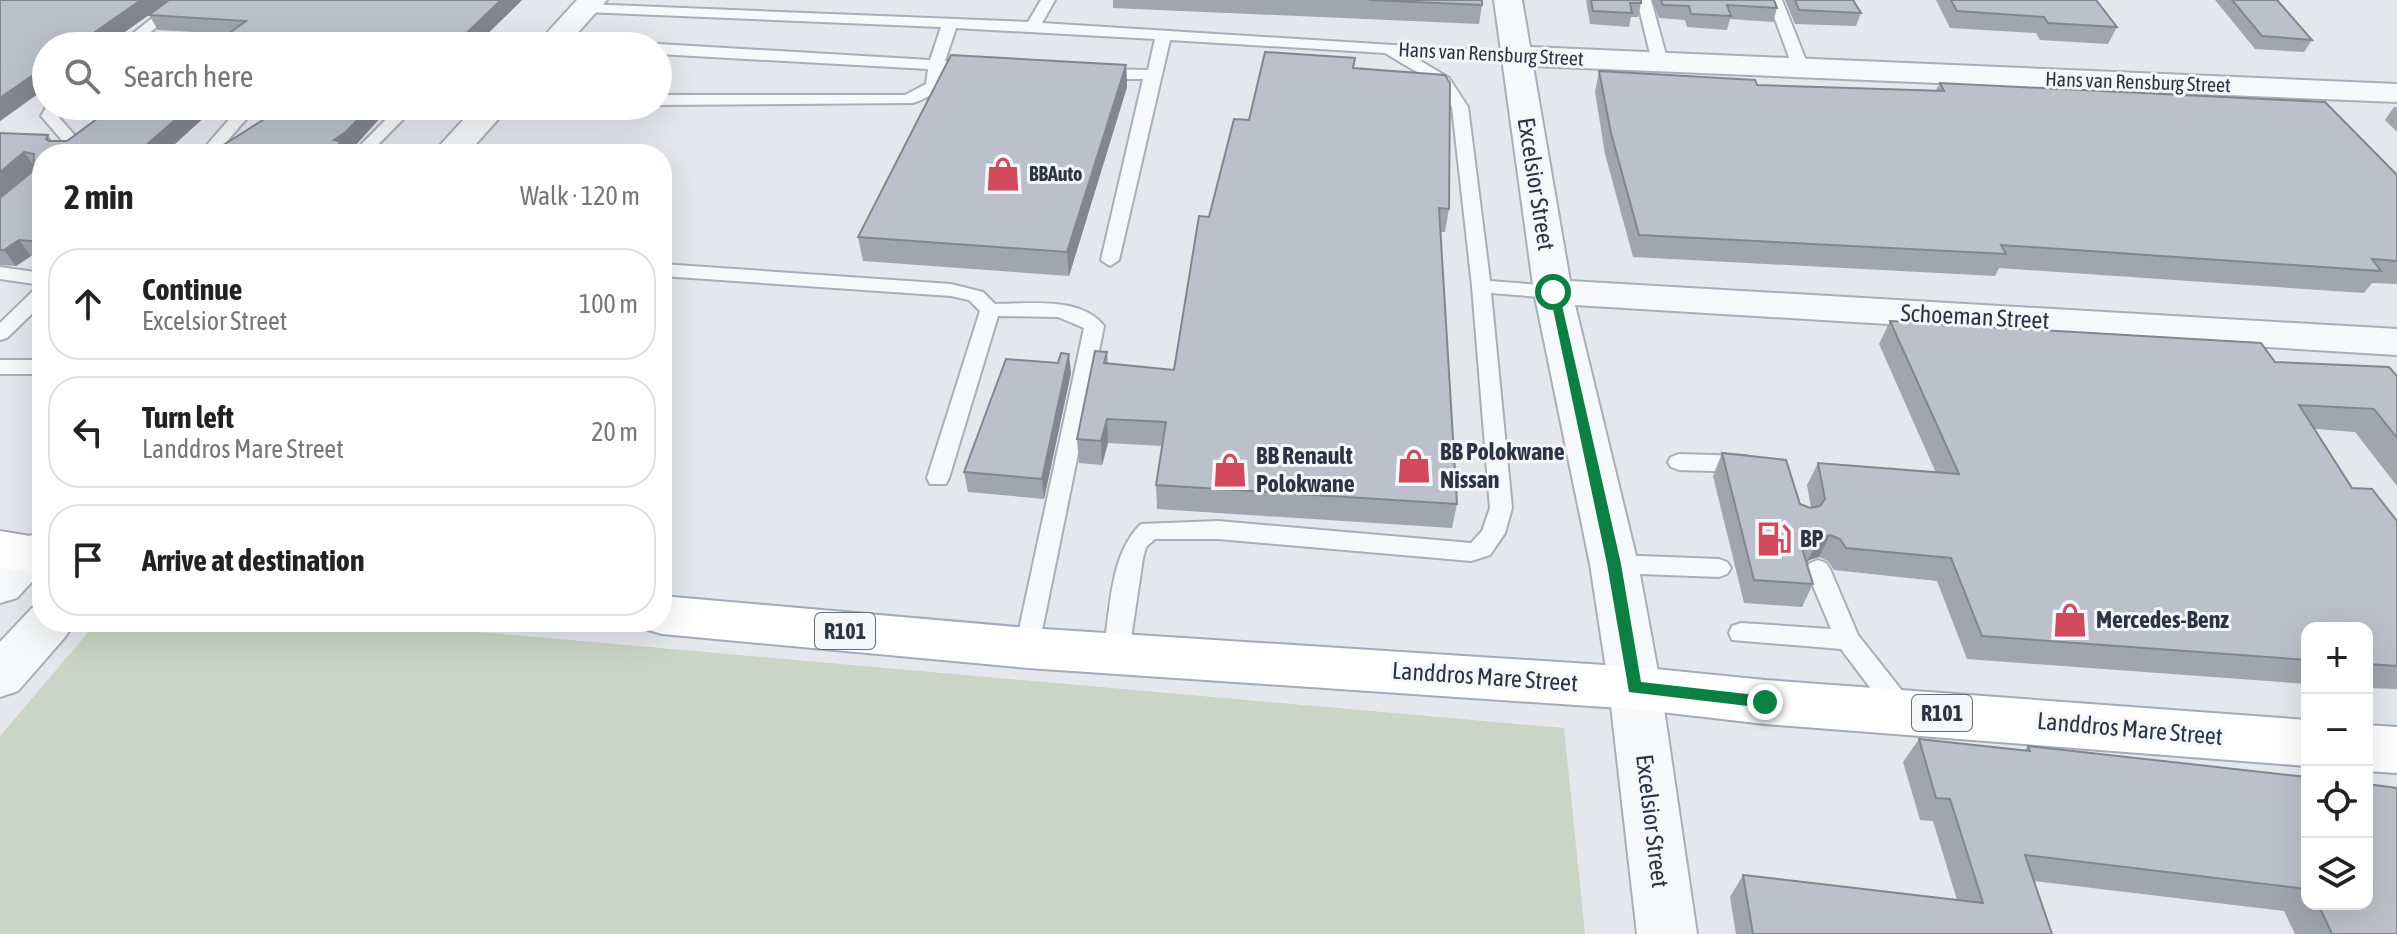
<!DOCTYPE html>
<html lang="en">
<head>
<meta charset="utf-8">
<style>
  :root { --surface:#fff; --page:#f6f6f6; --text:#222; --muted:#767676; --line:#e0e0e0 }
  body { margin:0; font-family:"Asap Condensed",sans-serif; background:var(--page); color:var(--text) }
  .controls { position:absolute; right:24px; bottom:24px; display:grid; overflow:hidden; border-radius:16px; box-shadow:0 8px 32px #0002 }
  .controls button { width:72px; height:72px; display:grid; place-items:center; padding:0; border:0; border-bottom:2px solid var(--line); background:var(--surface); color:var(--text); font:40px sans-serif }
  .stop { position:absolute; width:24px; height:24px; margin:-18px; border:6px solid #0b8043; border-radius:50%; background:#fff }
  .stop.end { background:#0b8043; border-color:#fff; box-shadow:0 2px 8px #0008 }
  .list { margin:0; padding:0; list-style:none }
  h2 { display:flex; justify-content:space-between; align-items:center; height:104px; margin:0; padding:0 32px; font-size:34px }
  h2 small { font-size:26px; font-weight:400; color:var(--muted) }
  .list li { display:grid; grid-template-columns:52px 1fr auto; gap:24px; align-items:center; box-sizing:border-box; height:112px; margin:0 16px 16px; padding:0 16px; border:2px solid var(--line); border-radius:32px }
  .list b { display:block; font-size:30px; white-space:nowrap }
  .list p { margin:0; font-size:26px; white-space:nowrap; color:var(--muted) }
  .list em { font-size:26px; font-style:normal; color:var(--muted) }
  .icon { flex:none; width:44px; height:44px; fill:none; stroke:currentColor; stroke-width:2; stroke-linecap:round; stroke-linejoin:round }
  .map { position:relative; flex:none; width:2397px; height:934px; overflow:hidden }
  .search { position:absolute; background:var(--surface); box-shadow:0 8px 32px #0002; left:32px; top:32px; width:640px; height:88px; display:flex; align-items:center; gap:20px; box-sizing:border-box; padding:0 28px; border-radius:44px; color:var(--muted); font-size:30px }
  .panel { position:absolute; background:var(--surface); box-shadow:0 8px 32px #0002; left:32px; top:144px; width:640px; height:488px; border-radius:32px }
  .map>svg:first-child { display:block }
  .green { fill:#c9d6c5 }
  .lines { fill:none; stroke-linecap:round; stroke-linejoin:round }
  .service-casing { stroke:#a9aeb7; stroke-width:4 }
  .minor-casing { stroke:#a9aeb7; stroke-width:4 }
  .primary-casing { stroke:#a3abb8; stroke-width:4 }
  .service { fill:#f7f8fa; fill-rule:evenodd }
  .minor { fill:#f7f8fa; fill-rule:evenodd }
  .primary { fill:#fff; fill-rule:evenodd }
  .wall { fill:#a1a5ae }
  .shaded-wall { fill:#83868d }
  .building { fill:#bbc0ca; stroke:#83868d; stroke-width:2 }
  .route { fill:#0b8043 }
  .labels { text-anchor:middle; stroke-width:6; stroke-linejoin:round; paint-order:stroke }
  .far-street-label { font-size:20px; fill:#2b3445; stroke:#f4f6f9 }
  .far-poi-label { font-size:20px; font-weight:bold; fill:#2b3445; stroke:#f4f6f9; text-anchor:start }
  .shield { fill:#f4f6f9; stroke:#676e7b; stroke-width:2 }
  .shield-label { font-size:22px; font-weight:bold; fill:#2b3445 }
  .street-label { font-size:24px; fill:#2b3445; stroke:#f4f6f9 }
  .poi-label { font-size:24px; font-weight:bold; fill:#2b3445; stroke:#f4f6f9; text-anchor:start }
</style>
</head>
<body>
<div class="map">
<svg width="2397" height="934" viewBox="0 0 2397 934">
  <rect width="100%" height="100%" fill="#e4e7ec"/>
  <!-- green -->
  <polygon class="green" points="97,622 367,622 1564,728 1585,934 0,934 0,736"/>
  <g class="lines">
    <!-- service casing -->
    <g class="service-casing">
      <g id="service">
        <polygon points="175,0 191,0 133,46 117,46"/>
        <path d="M1041 0H1055L1042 23 1521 53 1524 56 1516 61 1409 54 1449 78 1468 107 1490 281 1553 286 1563 292 1553 298 1491 293 1512 508 1505 533 1490 555 1471 561 1218 539H1155L1146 547 1143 558 1129 652 1125 659 1116 662 1107 659 1103 652C1111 610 1109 555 1141 524L1218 521 1471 543 1482 531 1490 508 1472 286 1452 107 1437 84 1385 53 1170 40 1119 260 1110 266 1101 260 1143 79H1098L1090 74 1098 69 1148 70 1155 39 956 28 945 61 976 62 984 67 976 72 944 70C941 91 932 96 913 103L658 105V95H905L926 84 928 69 658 54V46H653L658 44 930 60 941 27 585 12 578 8 585 4 1028 22Z"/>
        <polygon points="1637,0 1651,0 1668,62 1665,65 1660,67 1652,62"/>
        <polygon points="1768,0 1782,0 1809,68 1806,71 1796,71 1793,68"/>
        <polygon points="47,106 63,106 57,115 85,147 78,154 60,154 67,146 41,116"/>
        <polygon points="230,106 246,106 248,117 216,154 199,154 232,116"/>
        <polygon points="399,106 416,106 369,154 352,154"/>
        <path d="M662 264 951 284 983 292 995 304C1028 304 1081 296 1104 326L1037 655 1028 658 1019 655 1015 648 1084 328 1058 317 998 316 949 478 946 484H930L927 478 980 311 969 300 951 296 662 276Z"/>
        <polygon points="0,267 42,273 42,285 0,279"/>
        <polygon points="42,287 42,304 7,338 0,340 0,323 35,289"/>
        <rect x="0" y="360" width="42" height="14"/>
        <polygon points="1679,454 1746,456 1754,459 1757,464 1754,469 1746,472 1679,470 1671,467 1668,462 1671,457"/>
        <polygon points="1614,555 1719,559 1727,562 1731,568 1727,574 1719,577 1614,573 1606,570 1602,564 1606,558"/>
        <polygon points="1818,560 1826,563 1830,569 1858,635 1911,702 1915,710 1911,718 1902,721 1893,718 1841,649 1732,640 1729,633 1732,626 1741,623 1831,629 1806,569 1810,563"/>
      </g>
    </g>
    <!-- minor casing -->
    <g class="minor-casing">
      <g id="minor">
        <polygon points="577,0 607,0 566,46 535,46"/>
        <polygon points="1494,0 1522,0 1530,47 2397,84 2397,102 1533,66 1570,281 2397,329 2397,355 1575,305 1638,564 1661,688 1697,934 1637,934 1609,688 1590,564 1534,292"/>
        <polygon points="476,106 510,106 467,154 432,154"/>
        <polygon points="42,531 42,571 17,598 0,603 0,555 13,542"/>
        <polygon points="42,605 42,622 74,622 66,636 18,691 0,697 0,642 32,608"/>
      </g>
    </g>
    <!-- primary casing -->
    <g class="primary-casing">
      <g id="primary">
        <polygon points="0,531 42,538 42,574 0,567"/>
        <polygon points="662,596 1028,628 1635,667 1765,680 2307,720 2307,766 1765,724 1635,709 1028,668 662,634 645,629 641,622 662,622"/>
        <polygon points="2367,725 2397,727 2397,773 2367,771"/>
      </g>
    </g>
    <!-- service -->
    <use href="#service" class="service"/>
    <!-- minor -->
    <use href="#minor" class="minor"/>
    <!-- primary -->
    <use href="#primary" class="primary"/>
  </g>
  <!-- wall -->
  <g class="wall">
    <polygon points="0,0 522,0 475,46 211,46 228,34 158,30 149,15 161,6 105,46 46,46 46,88 0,121"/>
    <polygon points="1113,0 1482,0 1482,5 1479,24 1113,8"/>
    <polygon points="1586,0 1641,0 1641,3 1638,17 1631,17 1629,27 1590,24"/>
    <polygon points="1652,0 1774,0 1777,8 1773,22 1730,19 1727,30 1687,27 1685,20 1659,18"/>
    <polygon points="1785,0 1853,0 1861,13 1856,26 1795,24"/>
    <polygon points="1936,0 2096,0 2117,27 2108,44 2040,40 2036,33 1950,28"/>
    <polygon points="2215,0 2277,0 2312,40 2304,52 2255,49"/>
    <polygon points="1126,65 1127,87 1069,276 863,261 858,237"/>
    <polygon points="1354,68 1449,209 1445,232 1440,232 1457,504 1452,528 1157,509 1156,485 1162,446 1108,443 1102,465 1079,463 1077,439 1107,352 1108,363 1174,370 1209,217"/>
    <polygon points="1599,71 1757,85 1936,90 1940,83 2397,175 2397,284 2372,283 2364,293 1999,268 1995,276 1633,257 1605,154 1595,92"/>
    <polygon points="217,106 42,154 42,257 31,256 16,266 0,265 0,133 48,135 52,141 67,141 122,111"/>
    <polygon points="2394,107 2397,107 2397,132 2385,120"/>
    <polygon points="1890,321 2275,362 2397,376 2397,486 2355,432 2315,429 2352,488 2397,521 2397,689 2367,688 2367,628 2307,628 2307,684 1967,659 1937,581 1834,570 1828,561 1819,557 1809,560 1807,563 1813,584 1802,607 1744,603 1713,476 1722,453 1800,504 1810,508 1811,508 1807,485 1818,463 1936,473 1879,344"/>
    <polygon points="1058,363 1071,373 1044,499 968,492 964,472"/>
    <polygon points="1919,739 2024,751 2028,746 2307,777 2307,904 2367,904 2397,934 2295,934 2284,911 2034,881 2052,934 1736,934 1730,897 1743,875 1957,900 1933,821 1920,820 1903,762"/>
  </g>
  <!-- shaded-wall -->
  <g class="shaded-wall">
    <polygon points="141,0 170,0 105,46 75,46"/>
    <polygon points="501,0 522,0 475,46 453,46"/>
    <polygon points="1126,65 1127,87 1069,276 1067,252"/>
    <polygon points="46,66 46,88 0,121 0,98"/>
    <polygon points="191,106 217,106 164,154 136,154"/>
    <polygon points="370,106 397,106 382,116 355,146 347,152 349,154 324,154 334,140"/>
    <polygon points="24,152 36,168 0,198 0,172"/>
    <polygon points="19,240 31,256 16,266 4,250"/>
    <polygon points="1069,354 1071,373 1044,499 1042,479"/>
    <polygon points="1107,419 1108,443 1102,465 1101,441"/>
    <polygon points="1830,535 1819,557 1809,560 1803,568 1820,538"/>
  </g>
  <!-- building -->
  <g class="building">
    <polygon points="0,0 141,0 75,46 46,46 46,66 0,98"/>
    <polygon points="169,0 501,0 453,46 211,46 246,21 149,15"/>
    <polygon points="1369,0 1482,0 1482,5"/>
    <polygon points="1591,0 1641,0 1641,3 1630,3 1632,13 1593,11"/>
    <polygon points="1661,0 1774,0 1777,8 1727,5 1731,16 1691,14 1689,6 1663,5"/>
    <polygon points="1795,0 1853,0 1861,13 1799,10"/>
    <polygon points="1951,0 2096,0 2117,27 2048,23 2044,17 1957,11"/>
    <polygon points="2232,0 2277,0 2312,40 2262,36"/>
    <polygon points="1265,52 1355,58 1353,68 1445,75 1450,83 1449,209 1439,208 1457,504 1156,485 1166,422 1107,419 1101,441 1077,439 1095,351 1107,352 1104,363 1174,370 1199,216 1209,217 1234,119 1249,120"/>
    <polygon points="951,55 1126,65 1067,252 858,237"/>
    <polygon points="1599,71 1755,80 1757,85 1944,91 1940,83 2325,102 2397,175 2397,261 2372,259 2381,271 2001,245 2006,254 1639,235 1611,133"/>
    <polygon points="129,106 191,106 136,154 42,154 42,242 19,240 4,250 0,250 0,198 33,171 34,154 24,152 0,172 0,133 48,135 46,139 49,141 67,141 109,110 122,111"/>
    <polygon points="285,106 370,106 347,131 334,140 342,142 324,154 209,154"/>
    <polygon points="1890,321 2261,343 2275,362 2389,367 2397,376 2397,438 2374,409 2299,405 2352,488 2372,489 2397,521 2397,666 2367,664 2367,628 2307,628 2307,660 1982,636 1951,558 1846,548 1840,539 1830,535 1820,538 1815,546 1801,545 1813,584 1754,580 1722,453 1786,460 1800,504 1810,508 1820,506 1825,499 1818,463 1959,474"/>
    <polygon points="1061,353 1069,354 1042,479 964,472 1006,359 1058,363"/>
    <polygon points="1919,739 2030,751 2028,746 2307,777 2307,889 2025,855 2052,934 1753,934 1743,875 1983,903 1950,799 1936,798"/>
    <polygon points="2367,784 2397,788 2397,934 2332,934 2318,904 2367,904"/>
  </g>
  <!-- route -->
  <polygon class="route" points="1549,290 1559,292 1621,564 1641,682 1765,696 1772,702 1770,707 1765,708 1629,692 1607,564"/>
  <!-- icons -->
  <defs>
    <g id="shop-bare" transform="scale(2.76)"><path d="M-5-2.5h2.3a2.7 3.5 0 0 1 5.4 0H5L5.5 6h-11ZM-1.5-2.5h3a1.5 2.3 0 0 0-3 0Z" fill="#d1495b" stroke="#f4f6f9" stroke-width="2.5" paint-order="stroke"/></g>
    <g id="fuel-bare" transform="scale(2.76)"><path d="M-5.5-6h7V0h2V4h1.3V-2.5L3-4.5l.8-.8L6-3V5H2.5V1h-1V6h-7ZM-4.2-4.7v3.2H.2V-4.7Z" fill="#d1495b" stroke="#f4f6f9" stroke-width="2.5" paint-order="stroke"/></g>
  </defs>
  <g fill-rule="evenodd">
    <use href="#shop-bare" x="1003" y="174"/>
    <use href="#shop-bare" x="1414" y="466"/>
    <use href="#shop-bare" x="1230" y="470"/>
    <use href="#fuel-bare" x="1774" y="539"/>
    <use href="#shop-bare" x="2070" y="620"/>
  </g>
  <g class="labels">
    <!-- far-street labels -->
    <g class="far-street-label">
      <text transform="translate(1491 54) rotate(3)" y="7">Hans van Rensburg Street</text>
      <text transform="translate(2138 82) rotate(2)" y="7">Hans van Rensburg Street</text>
    </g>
    <!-- far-poi labels -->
    <g class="far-poi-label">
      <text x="1029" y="181">BBAuto</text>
    </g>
    <!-- shield labels -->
    <g class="shield">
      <rect x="815" y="613" width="60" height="36" rx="6"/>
      <rect x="1912" y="695" width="60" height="36" rx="6"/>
    </g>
    <g class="shield-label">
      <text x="845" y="639">R101</text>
      <text x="1942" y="721">R101</text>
    </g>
    <!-- street labels -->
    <g class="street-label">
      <text transform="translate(1536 184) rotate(81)" y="8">Excelsior Street</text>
      <text transform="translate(1975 317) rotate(3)" y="8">Schoeman Street</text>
      <text transform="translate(1485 677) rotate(4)" y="8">Landdros Mare Street</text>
      <text transform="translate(2130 729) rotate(5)" y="8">Landdros Mare Street</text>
      <text transform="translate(1652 821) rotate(83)" y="8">Excelsior Street</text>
    </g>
    <!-- poi labels -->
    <g class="poi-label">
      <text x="1440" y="460">BB Polokwane<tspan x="1440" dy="28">Nissan</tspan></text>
      <text x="1256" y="464">BB Renault<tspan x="1256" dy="28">Polokwane</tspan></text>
      <text x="1800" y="547">BP</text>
      <text x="2096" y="628">Mercedes-Benz</text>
    </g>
  </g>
</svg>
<div class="controls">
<button>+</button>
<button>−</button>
<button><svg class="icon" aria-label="locate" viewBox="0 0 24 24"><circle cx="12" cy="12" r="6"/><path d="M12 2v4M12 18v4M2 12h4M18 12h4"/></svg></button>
<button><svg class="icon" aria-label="layers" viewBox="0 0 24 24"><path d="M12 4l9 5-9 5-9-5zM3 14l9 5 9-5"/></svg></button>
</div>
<div class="stop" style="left:1553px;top:292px"></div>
<div class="stop end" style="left:1765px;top:702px"></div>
<div class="search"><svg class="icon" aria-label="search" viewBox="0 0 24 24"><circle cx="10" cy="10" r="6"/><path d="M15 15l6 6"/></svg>Search here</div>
<section class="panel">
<h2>2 min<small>Walk · 120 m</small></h2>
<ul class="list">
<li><svg class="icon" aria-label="ahead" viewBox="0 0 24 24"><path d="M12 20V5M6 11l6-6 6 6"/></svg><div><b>Continue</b><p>Excelsior Street</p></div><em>100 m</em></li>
<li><svg class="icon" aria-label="left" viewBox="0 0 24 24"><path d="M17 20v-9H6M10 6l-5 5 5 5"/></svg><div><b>Turn left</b><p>Landdros Mare Street</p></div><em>20 m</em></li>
<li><svg class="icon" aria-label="arrive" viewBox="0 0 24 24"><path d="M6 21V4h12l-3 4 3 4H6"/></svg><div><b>Arrive at destination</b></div></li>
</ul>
</section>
</div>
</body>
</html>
